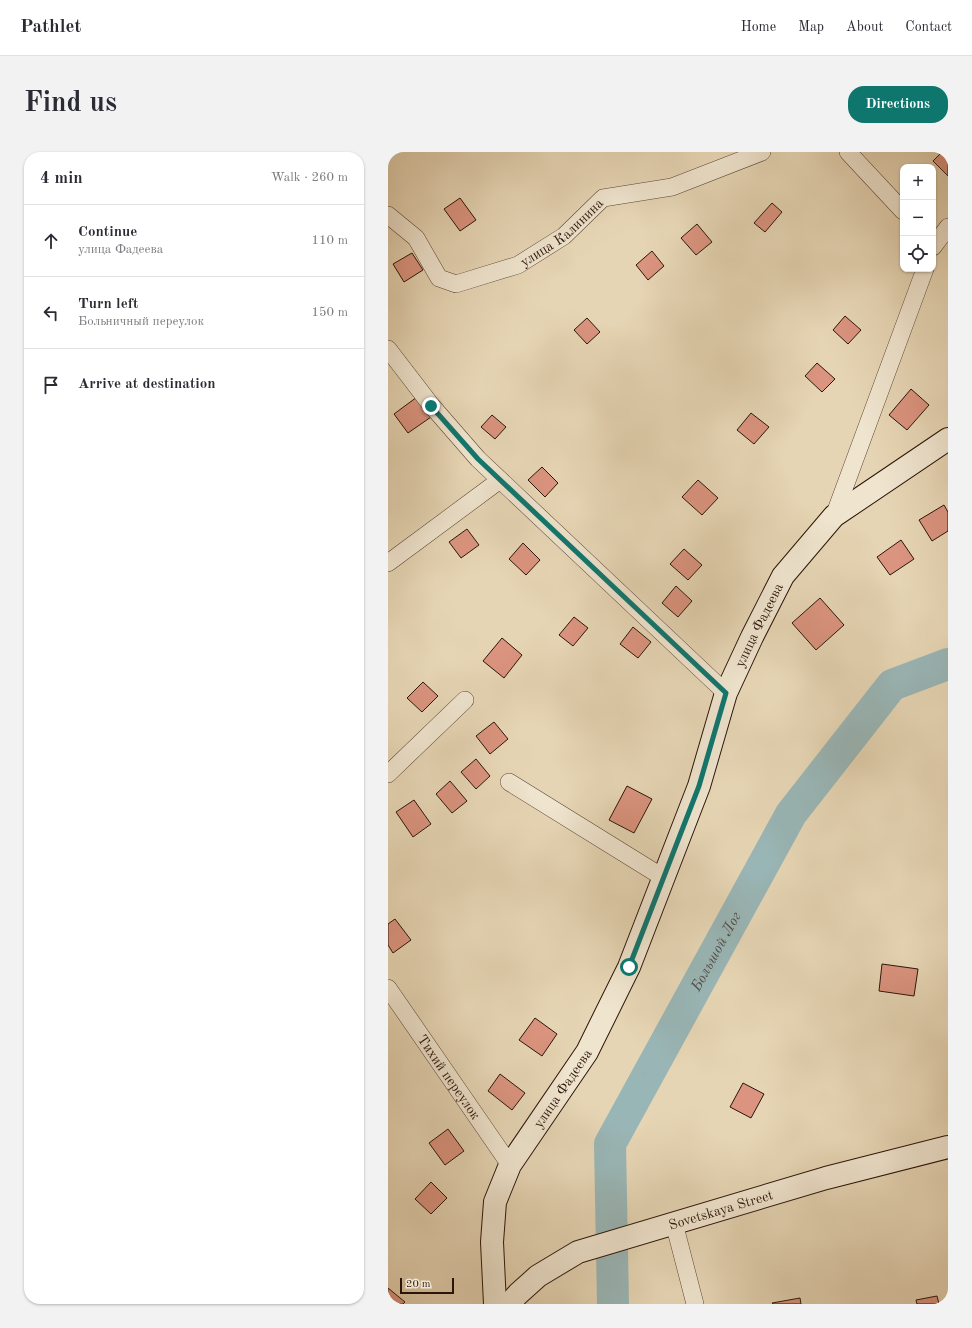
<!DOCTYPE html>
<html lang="en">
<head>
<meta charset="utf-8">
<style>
  :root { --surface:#fff; --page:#f2f2f3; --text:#2b2b33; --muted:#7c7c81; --line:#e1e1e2; --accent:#0f766e }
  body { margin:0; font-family:"Old Standard TT",serif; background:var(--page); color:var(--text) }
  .controls { position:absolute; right:12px; top:12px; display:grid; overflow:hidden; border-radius:8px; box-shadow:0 1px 3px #0004 }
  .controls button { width:36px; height:36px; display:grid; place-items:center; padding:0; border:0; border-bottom:1px solid var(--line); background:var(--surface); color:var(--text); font:20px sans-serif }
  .scale { position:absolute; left:12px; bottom:10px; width:54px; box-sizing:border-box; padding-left:4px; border:2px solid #2b150a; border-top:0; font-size:11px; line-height:14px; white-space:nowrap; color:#2b150a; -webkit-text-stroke:3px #efe4ce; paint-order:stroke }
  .stop { position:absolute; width:12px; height:12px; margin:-9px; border:3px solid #0f766e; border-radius:50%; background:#fff }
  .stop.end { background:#0f766e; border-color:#fff; box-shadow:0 1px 4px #0008 }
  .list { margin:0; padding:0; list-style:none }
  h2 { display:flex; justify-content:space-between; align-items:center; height:52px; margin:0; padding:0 16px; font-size:17px }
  h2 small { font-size:13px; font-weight:400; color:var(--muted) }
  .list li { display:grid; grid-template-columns:26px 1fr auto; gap:12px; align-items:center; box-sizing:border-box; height:72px; padding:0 16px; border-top:1px solid var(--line) }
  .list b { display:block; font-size:15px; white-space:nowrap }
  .list p { margin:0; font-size:13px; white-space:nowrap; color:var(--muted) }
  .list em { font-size:13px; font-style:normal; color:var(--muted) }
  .icon { flex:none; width:22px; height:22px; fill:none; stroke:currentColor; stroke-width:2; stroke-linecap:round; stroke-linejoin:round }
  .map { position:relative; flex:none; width:560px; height:1152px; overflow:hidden; border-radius:16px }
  header { display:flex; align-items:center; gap:24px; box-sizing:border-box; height:56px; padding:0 20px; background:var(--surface); border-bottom:1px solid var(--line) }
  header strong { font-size:19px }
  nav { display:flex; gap:22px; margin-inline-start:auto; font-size:14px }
  .intro { display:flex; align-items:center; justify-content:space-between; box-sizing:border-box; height:96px; padding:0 24px }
  h1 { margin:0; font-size:28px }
  .button { padding:10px 18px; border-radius:16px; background:var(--accent); color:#fff; font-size:14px; font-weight:700 }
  main { display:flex; gap:24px; padding:0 24px }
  aside { flex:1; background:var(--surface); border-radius:16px; box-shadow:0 1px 3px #0004 }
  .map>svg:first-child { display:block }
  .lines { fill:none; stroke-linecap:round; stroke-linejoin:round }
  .river { stroke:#99b6b6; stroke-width:32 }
  .building { fill:#db947f; stroke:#2b150a }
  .street-casing { stroke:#5a4534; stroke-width:18 }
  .secondary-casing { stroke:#2b150a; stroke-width:24 }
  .street { stroke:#efe4ce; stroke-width:17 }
  .secondary { stroke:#efe4ce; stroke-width:22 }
  .route { stroke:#0f766e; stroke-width:5 }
  .labels { text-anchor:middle; stroke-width:4; stroke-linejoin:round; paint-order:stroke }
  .street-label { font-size:14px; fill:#2b150a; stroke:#efe4ce }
  .water-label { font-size:15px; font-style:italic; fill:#524d46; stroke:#efe4ce }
</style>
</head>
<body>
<header>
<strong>Pathlet</strong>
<nav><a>Home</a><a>Map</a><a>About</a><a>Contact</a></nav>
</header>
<div class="intro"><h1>Find us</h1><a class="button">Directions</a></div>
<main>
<aside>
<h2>4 min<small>Walk · 260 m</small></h2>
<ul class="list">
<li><svg class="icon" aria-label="ahead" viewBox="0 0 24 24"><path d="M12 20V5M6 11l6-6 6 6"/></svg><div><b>Continue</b><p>улица Фадеева</p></div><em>110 m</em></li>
<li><svg class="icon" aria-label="left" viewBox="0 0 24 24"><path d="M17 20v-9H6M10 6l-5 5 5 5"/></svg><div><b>Turn left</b><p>Больничный переулок</p></div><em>150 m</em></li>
<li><svg class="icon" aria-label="arrive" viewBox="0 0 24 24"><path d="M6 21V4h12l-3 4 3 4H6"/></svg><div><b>Arrive at destination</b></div></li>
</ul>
</aside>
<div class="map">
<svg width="560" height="1152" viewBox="0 0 560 1152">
  <rect width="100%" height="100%" fill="#e6d5b4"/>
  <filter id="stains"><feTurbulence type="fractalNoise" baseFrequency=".005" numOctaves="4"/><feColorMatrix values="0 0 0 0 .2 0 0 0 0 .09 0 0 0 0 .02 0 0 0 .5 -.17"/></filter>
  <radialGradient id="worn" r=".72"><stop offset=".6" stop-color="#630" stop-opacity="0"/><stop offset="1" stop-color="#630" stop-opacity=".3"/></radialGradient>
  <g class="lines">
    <!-- river -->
    <path class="river" id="s1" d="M225 1152 222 992 403 662 504 533 560 512"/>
  </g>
  <!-- building -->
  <g class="building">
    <polygon points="554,0 560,0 560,24 545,9"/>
    <polygon points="72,46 88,68 72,79 56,57"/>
    <polygon points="384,51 394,60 377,80 366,71"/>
    <polygon points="309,72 324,90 308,103 293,86"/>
    <polygon points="264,99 276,114 260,128 248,113"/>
    <polygon points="24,101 35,118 16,130 5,112"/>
    <polygon points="457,164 473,178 460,192 445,178"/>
    <polygon points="199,166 212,180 199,192 186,178"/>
    <polygon points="429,211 447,227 434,240 417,224"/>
    <polygon points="523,237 541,253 519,278 501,263"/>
    <polygon points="29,245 43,265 20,281 6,262"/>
    <polygon points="363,261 381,275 366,292 349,278"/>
    <polygon points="104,263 118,275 107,287 93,275"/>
    <polygon points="154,315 170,331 157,345 140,328"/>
    <polygon points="310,328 330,346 314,363 294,345"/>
    <polygon points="556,353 560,360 560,379 544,389 531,368"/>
    <polygon points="79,377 91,393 73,406 61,390"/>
    <polygon points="513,388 526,407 502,423 489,405"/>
    <polygon points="135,391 152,408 138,423 121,407"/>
    <polygon points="296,397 314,413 300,428 282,412"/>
    <polygon points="288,434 304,449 290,465 274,451"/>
    <polygon points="432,446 456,473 428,498 404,471"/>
    <polygon points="186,465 200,476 185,494 171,483"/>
    <polygon points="245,475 263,490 250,506 232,492"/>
    <polygon points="114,486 134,503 116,526 95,509"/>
    <polygon points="35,530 50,544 34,560 19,546"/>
    <polygon points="106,570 120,587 102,602 88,584"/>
    <polygon points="88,607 102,624 88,637 73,620"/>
    <polygon points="62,629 79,649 64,661 48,642"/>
    <polygon points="239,634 264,647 246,681 221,668"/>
    <polygon points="26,648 43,672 25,685 8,660"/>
    <polygon points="7,767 23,788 5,801 0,793 0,772"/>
    <polygon points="494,812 530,817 526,844 491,839"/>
    <polygon points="147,866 169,882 154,904 131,888"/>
    <polygon points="112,922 137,941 124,958 100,939"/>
    <polygon points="355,931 376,942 363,966 342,955"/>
    <polygon points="60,977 76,999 57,1013 41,991"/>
    <polygon points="43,1030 59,1046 43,1062 27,1047"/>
    <polygon points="0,1136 17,1150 15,1152 0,1152"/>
    <polygon points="549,1144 551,1152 529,1152 528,1148"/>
    <polygon points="412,1146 413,1152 385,1152 384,1151"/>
  </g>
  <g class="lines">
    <!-- street casing -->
    <g class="street-casing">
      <g id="street">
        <polyline points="460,0 515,59"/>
        <path id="s2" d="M0 63 28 86 51 126 68 132 130 113 176 84 215 46 284 35 374 0"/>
        <polyline points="545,95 560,75"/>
        <polyline points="0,197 43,253 90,307 338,541"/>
        <polyline points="446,364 537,117"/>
        <polyline points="0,411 112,328"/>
        <polyline points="0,622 77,548"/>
        <polyline points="121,630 276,726"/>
        <path id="s3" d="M0 836 122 1013"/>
        <polyline points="286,1071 307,1152"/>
      </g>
    </g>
    <!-- secondary casing -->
    <g class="secondary-casing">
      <g id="secondary">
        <path id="s4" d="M107 1152 104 1090 107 1050 122 1013 199 900 241 815 311 634 338 541 364 485 395 424 446 364 560 287"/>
        <path id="s5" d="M121 1152 130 1142 150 1124 190 1100 438 1026 560 995"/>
      </g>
    </g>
    <!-- street -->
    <use href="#street" class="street"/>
    <!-- secondary -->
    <use href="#secondary" class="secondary"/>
  </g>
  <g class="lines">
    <!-- route -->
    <polyline class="route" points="43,254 90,307 338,541 311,634 241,815"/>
  </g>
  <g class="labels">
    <!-- street labels -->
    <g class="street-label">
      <text dy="5" stroke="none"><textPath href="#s2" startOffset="220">улица Калинина</textPath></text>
      <text dy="5" stroke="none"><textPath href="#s4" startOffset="740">улица Фадеева</textPath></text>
      <text dy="5" stroke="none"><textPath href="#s3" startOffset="108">Тихий переулок</textPath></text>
      <text dy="5" stroke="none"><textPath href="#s4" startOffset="235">улица Фадеева</textPath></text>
      <text dy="5" stroke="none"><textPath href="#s5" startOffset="236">Sovetskaya Street</textPath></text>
    </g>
    <!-- water labels -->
    <g class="water-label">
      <text dy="5" stroke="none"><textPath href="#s1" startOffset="380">Большой Лог</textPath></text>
    </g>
  </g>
  <rect width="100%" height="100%" filter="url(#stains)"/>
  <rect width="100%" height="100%" fill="url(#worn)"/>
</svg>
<div class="controls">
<button>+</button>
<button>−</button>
<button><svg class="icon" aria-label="locate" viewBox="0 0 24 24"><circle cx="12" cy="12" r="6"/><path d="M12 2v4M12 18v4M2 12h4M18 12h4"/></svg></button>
</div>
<div class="scale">20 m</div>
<div class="stop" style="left:241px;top:815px"></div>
<div class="stop end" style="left:43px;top:254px"></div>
</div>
</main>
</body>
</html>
